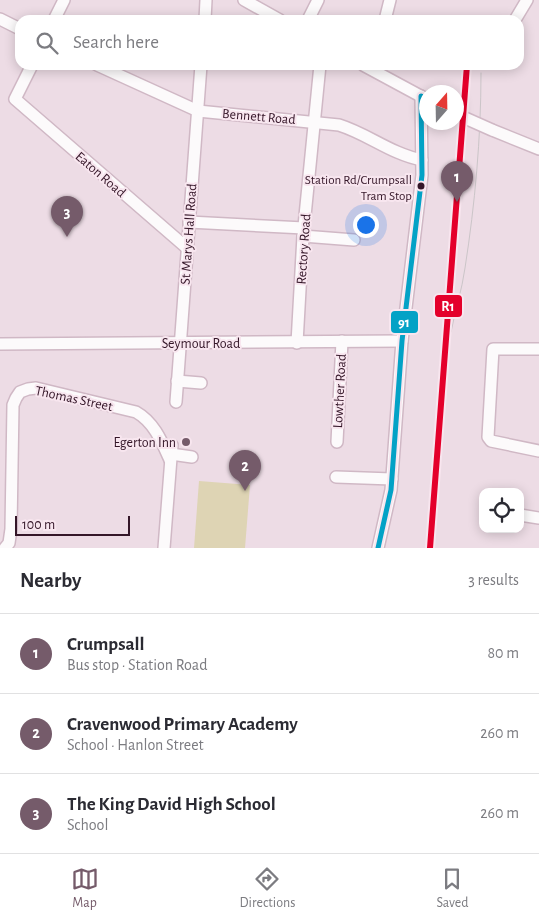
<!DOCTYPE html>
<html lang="en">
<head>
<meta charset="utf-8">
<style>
  :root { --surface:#fff; --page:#f2f2f3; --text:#2b2b33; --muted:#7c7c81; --line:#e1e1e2; --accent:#755b6a }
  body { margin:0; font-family:"Alegreya Sans",sans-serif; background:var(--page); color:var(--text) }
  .controls { position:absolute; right:15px; bottom:15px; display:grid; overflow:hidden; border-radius:10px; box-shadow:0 2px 12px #0003 }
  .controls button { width:45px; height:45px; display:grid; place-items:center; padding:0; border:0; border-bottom:1px solid var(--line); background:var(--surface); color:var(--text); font:25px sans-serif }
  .compass { position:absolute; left:419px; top:85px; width:45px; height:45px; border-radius:50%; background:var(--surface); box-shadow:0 2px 12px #0003; rotate:20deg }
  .scale { position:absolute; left:15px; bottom:12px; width:115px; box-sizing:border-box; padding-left:5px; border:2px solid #341628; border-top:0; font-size:14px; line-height:18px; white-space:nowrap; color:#341628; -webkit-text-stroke:4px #f8e6ef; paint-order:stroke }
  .you { position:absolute; left:365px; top:224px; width:18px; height:18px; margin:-12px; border:4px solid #fff; border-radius:50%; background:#1a73e8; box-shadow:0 0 0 8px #1a73e833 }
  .badge { display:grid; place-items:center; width:32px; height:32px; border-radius:50%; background:var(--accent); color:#fff; font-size:16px; font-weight:700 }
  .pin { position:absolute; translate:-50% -41px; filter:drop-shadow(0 1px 2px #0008) }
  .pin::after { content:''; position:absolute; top:26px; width:18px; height:15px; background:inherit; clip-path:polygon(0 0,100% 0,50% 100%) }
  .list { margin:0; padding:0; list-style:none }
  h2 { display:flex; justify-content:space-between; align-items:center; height:65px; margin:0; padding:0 20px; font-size:21px }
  h2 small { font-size:16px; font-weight:400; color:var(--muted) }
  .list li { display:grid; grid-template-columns:32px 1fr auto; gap:15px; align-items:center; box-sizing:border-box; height:80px; padding:0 20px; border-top:1px solid var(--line) }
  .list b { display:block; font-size:19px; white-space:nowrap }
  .list p { margin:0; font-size:16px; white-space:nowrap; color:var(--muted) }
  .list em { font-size:16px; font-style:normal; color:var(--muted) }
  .icon { flex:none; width:28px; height:28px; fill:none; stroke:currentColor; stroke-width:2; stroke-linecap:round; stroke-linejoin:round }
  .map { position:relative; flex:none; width:539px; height:548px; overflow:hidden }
  .search { position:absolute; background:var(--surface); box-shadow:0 2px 12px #0003; left:15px; right:15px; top:15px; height:55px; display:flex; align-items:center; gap:12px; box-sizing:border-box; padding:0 18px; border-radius:15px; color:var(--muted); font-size:19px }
  .sheet { height:305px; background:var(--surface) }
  nav { display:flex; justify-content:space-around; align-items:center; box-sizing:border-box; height:70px; border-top:1px solid var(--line); background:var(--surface); font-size:14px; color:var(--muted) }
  nav a { display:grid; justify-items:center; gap:2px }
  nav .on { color:var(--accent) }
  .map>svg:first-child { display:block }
  .green { fill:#ded4b4 }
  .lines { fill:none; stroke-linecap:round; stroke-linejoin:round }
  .minor-casing { stroke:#d0b8c5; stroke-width:14 }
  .minor { stroke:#fcfafb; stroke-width:11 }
  .tram { stroke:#cbc5c8; stroke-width:1 }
  .minor-bridge-casing { stroke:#d0b8c5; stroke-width:14; stroke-linecap:butt }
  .minor-bridge { stroke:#fcfafb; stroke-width:11 }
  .bus-1-casing { stroke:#f8e6ef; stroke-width:9 }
  .bus-1 { stroke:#03a2c6; stroke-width:5 }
  .rail-1-casing { stroke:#f8e6ef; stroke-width:10 }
  .rail-1 { stroke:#e4002b; stroke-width:6 }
  .bus-dot { fill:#341628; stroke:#f8e6ef; stroke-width:2 }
  .poi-dot { fill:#755b6a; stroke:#f8e6ef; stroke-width:2 }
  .labels { text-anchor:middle; stroke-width:4; stroke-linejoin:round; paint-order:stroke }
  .bus-label { font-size:13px; fill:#341628; stroke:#f8e6ef; text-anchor:end }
  .street-label { font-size:14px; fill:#341628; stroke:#f8e6ef }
  .poi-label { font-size:14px; fill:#341628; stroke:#f8e6ef; text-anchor:end }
  .line-badge { stroke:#f8e6ef; stroke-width:2 }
  .badge-label { font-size:14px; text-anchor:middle; font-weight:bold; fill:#fff }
</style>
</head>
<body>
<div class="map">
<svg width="539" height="548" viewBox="0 0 539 548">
  <rect width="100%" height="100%" fill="#eddce5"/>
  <!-- green -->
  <polygon class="green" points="199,481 250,485 245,548 194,548"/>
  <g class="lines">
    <!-- minor casing -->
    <g class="minor-casing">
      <g id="minor">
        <polyline points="244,0 280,20"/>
        <polyline points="386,16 390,0"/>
        <polyline points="0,19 20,29"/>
        <polyline points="54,20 64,0"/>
        <polyline points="205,20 206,0"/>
        <polyline points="308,20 318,0"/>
        <polyline points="515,20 527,0"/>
        <polyline points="32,65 15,99 187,248"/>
        <path d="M97 65 198 111 339 125C368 134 391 154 422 160"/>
        <polyline points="363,65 426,99"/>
        <polyline points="492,130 539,149"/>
        <polyline points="189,222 304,228"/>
        <polyline points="303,236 354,240"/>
        <polyline points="297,343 303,236 320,65"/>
        <polyline points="0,344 402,341"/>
        <polyline points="539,349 493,349 488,437 491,441 539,451"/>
        <polyline points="177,381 201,383"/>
        <polyline points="176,402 201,65"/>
        <polyline points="337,442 342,341"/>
        <polyline points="171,454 192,457"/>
        <polyline points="336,477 392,479"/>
        <polyline points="520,515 539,518"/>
        <path d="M5 548 9 543 11 529 13 405 16 398 20 392 28 389 36 388 136 412C154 422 162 442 170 460"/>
        <polyline points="164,548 172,445"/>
        <polyline points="378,548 391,490 402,341 422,175 421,96"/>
      </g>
    </g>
    <!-- minor -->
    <use href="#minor" class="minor"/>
    <!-- tram -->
    <path class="tram" d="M451 332C455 311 462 290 465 268 475 204 481 138 481 73"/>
    <!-- minor-bridge casing -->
    <g class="minor-bridge-casing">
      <polyline id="minor-bridge" points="456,114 492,130"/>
    </g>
    <!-- minor-bridge -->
    <use href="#minor-bridge" class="minor-bridge"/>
    <!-- bus-1 casing -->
    <g class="bus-1-casing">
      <polyline id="bus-1" points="378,548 391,490 402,341 422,175 421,96"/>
    </g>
    <!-- bus-1 -->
    <use href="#bus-1" class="bus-1"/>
    <!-- rail-1 casing -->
    <g class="rail-1-casing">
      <polyline id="rail-1" points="430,548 467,65"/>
    </g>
    <!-- rail-1 -->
    <use href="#rail-1" class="rail-1"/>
  </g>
  <!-- markers -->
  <circle class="bus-dot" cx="421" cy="186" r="4.5"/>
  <circle class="poi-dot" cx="186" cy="442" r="5"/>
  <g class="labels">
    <!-- bus labels -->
    <g class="bus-label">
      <text x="412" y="184">Station Rd/Crumpsall<tspan x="412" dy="16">Tram Stop</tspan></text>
    </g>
    <!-- street labels -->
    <g class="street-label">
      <text transform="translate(259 116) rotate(5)" y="5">Bennett Road</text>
      <text transform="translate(101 174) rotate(41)" y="5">Eaton Road</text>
      <text transform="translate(188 234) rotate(-86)" y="5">St Marys Hall Road</text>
      <text transform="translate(303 249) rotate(-86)" y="5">Rectory Road</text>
      <text x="201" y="348">Seymour Road</text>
      <text transform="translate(339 391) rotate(-87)" y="5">Lowther Road</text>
      <text transform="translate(74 398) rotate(12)" y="5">Thomas Street</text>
    </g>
    <!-- poi labels -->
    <g class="poi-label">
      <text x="176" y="447">Egerton Inn</text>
    </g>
  </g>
  <g class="line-badge">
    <rect x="434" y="294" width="29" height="24" rx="5" fill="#e4002b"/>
    <rect x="390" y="310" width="29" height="24" rx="5" fill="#03a2c6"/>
  </g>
  <g class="badge-label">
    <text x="448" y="311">R1</text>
    <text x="404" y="327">91</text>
  </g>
</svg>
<div class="controls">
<button><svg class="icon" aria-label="locate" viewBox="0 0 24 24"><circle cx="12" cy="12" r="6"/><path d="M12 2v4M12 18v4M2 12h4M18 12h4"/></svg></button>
</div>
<svg class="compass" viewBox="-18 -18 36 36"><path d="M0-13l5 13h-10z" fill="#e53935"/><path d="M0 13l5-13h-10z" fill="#7c7c81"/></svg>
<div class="scale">100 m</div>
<div class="you"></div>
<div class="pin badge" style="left:457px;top:202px">1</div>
<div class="pin badge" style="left:245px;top:491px">2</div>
<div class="pin badge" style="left:67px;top:237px">3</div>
<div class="search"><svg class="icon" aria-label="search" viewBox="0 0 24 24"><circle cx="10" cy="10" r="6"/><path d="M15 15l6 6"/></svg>Search here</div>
</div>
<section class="sheet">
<h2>Nearby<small>3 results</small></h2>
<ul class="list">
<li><span class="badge">1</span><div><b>Crumpsall</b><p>Bus stop · Station Road</p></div><em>80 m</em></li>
<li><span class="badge">2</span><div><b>Cravenwood Primary Academy</b><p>School · Hanlon Street</p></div><em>260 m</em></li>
<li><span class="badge">3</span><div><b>The King David High School</b><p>School</p></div><em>260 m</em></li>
</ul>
</section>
<nav>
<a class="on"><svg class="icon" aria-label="map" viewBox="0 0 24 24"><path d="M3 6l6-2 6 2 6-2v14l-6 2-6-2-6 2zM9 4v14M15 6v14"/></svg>Map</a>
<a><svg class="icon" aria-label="directions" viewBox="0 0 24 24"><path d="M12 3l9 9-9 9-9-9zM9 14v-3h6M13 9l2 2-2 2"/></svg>Directions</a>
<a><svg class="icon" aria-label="saved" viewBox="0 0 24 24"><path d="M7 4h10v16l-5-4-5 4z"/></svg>Saved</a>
</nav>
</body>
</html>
